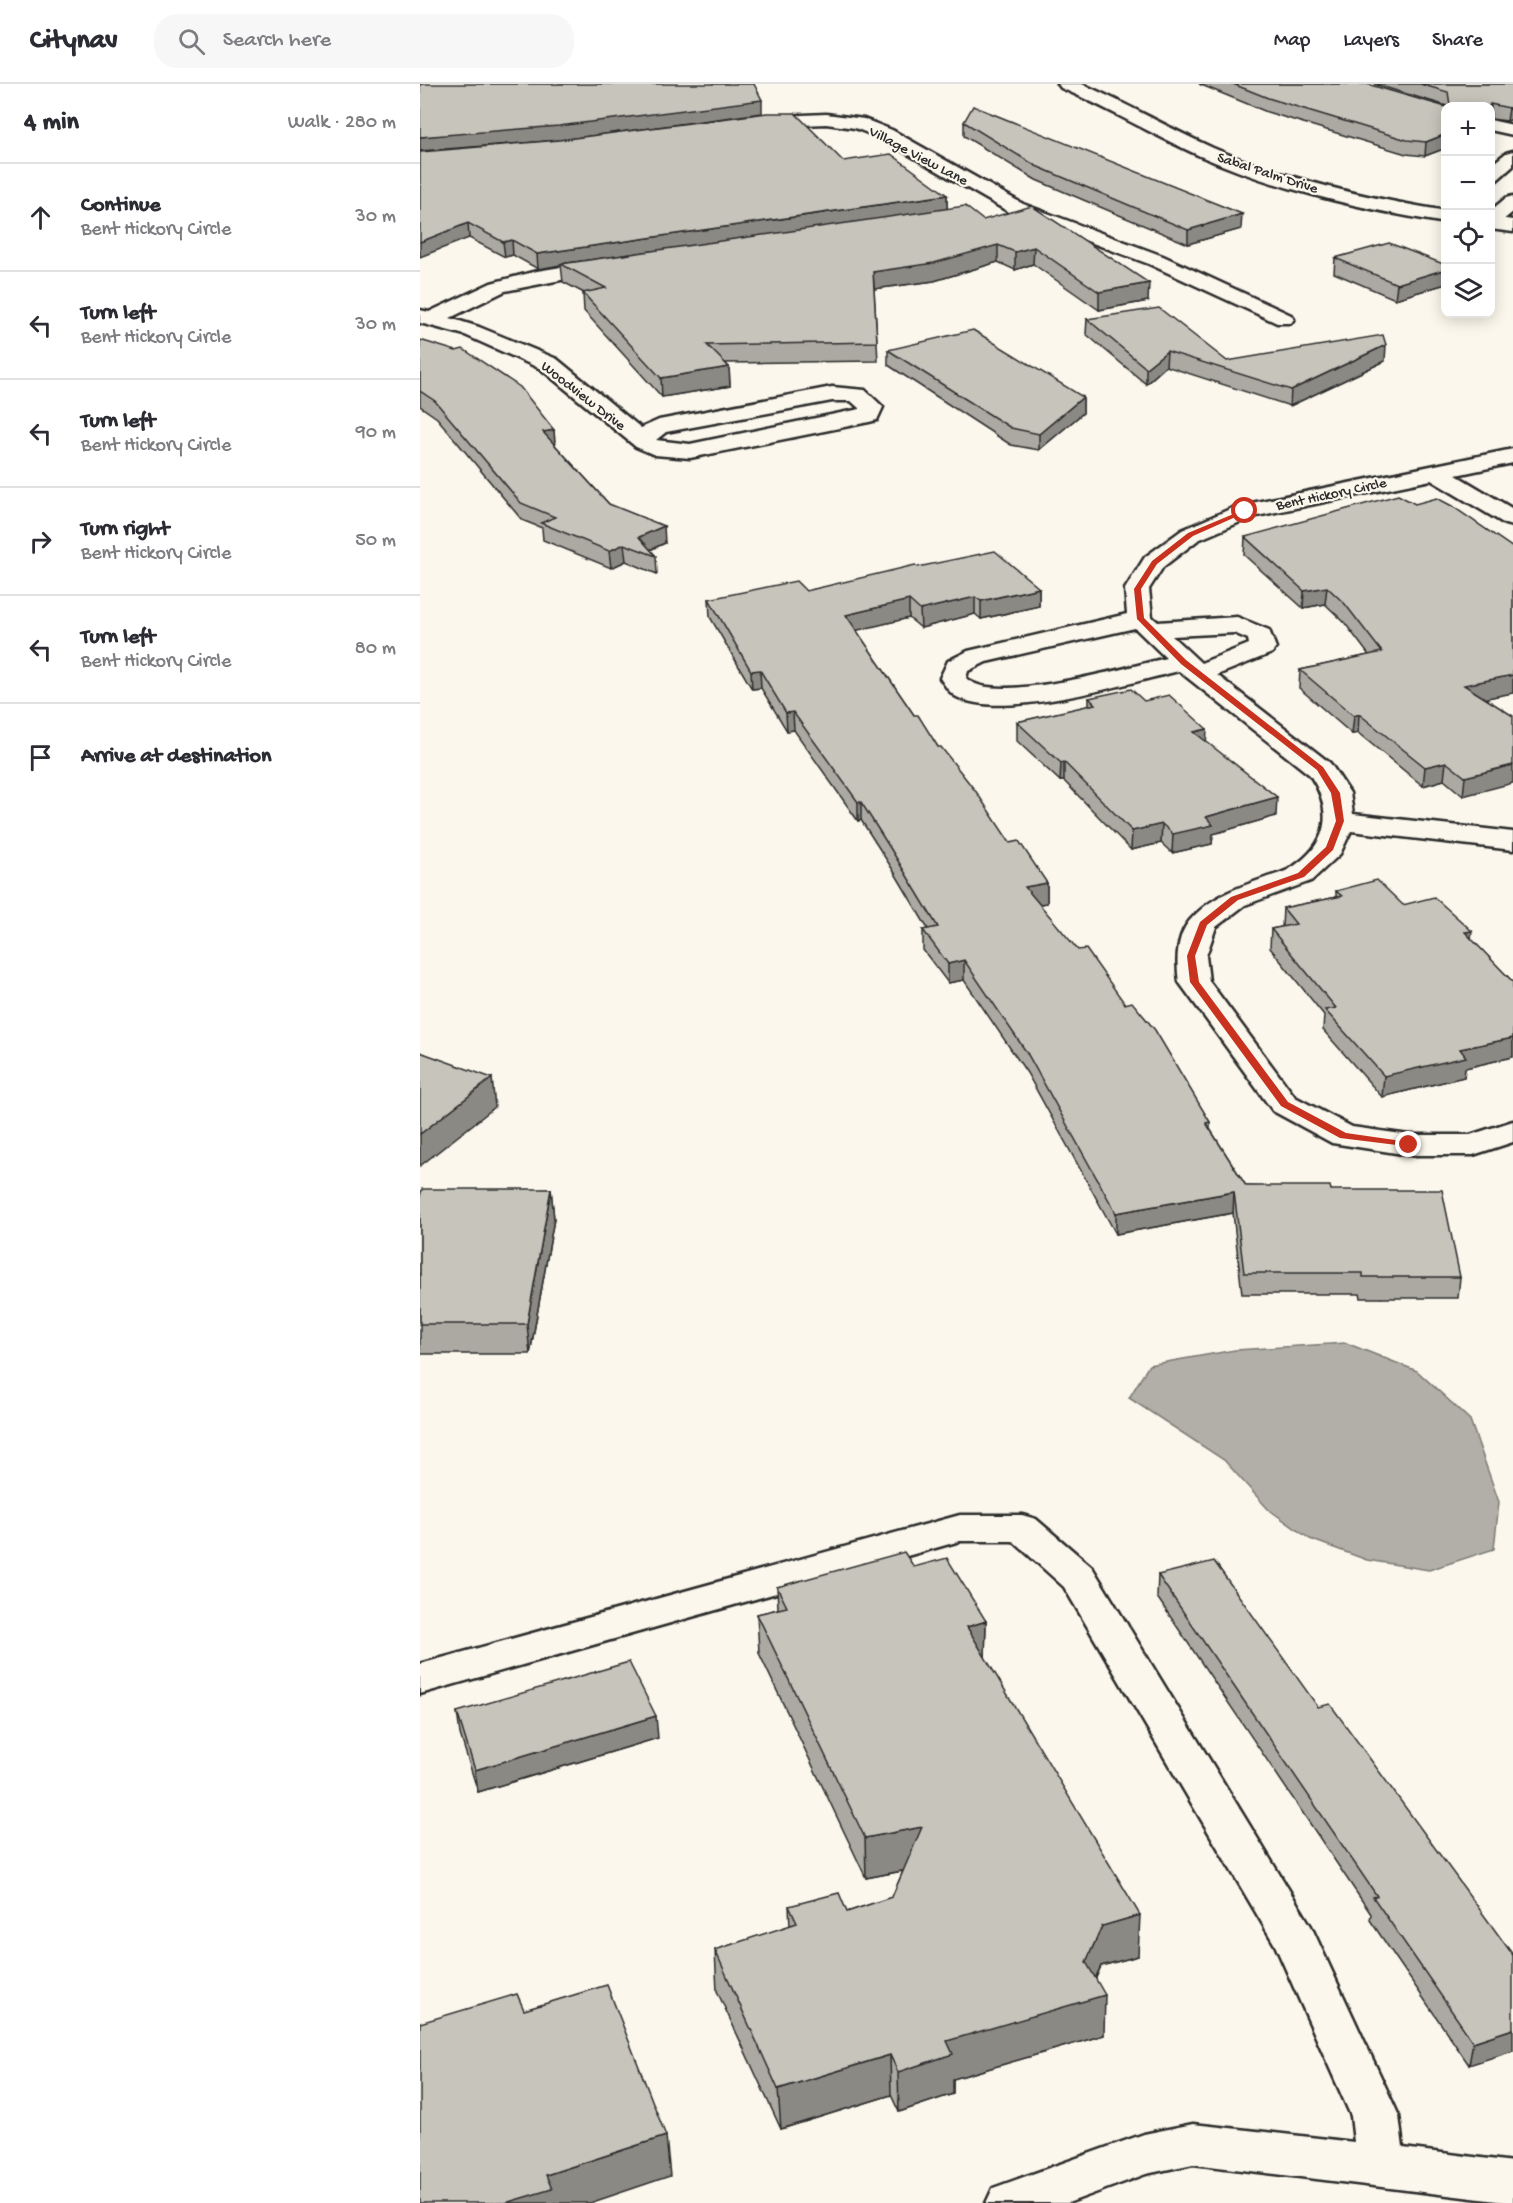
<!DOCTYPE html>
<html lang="en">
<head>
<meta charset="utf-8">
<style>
  :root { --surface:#fff; --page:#f7f7f7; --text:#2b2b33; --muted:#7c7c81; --line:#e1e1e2 }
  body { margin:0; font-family:"Gochi Hand",sans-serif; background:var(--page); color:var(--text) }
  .controls { position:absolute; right:18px; top:18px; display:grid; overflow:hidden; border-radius:12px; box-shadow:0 3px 15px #0003 }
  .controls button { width:54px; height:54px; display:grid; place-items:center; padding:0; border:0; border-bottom:2px solid var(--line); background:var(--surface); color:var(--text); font:30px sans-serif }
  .stop { position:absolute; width:18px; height:18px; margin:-14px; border:4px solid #c8321e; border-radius:50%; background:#fff }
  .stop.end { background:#c8321e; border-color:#fff; box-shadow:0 2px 6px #0008 }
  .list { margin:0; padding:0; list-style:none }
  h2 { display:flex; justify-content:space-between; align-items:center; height:78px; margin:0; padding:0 24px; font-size:26px }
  h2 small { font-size:20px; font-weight:400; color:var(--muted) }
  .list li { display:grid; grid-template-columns:39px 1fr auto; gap:18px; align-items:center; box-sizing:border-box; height:108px; padding:0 24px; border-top:2px solid var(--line) }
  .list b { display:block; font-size:22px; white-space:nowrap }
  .list p { margin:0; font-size:20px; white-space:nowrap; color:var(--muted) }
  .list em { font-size:20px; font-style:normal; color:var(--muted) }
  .icon { flex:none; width:33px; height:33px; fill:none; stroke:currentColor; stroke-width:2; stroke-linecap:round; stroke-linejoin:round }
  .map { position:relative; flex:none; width:1093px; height:2119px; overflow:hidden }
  header { display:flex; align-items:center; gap:36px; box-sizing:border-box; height:84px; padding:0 30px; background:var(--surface); border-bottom:2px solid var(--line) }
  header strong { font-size:28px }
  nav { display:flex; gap:33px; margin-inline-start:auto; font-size:21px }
  .search { width:420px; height:54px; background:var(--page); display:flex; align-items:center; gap:15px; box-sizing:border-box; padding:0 21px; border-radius:24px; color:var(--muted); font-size:22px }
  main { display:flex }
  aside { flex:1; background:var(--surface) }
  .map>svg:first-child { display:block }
  .water { fill:#b1afa7; stroke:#7b7a75; stroke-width:1.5 }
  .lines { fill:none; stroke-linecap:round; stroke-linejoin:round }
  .minor-casing { stroke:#2b2b2b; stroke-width:5 }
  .tertiary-casing { stroke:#2b2b2b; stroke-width:5 }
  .minor { fill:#fbf7ec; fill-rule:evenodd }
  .tertiary { fill:#fbf7ec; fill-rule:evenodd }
  .wall { fill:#aba9a2; stroke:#2b2b2b; stroke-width:1.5 }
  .shaded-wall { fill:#8b8984; stroke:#2b2b2b; stroke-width:1.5 }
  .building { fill:#c7c4bc; stroke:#2b2b2b; stroke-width:1.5 }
  .route { fill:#c8321e }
  .labels { text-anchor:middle; stroke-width:4.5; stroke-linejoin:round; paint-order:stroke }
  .far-street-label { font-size:15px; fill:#2b2b2b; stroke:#fbf7ec }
</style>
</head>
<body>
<header>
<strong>Citynav</strong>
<div class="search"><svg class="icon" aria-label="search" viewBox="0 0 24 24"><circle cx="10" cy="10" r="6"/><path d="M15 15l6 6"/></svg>Search here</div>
<nav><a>Map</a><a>Layers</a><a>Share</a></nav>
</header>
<main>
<aside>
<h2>4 min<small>Walk · 280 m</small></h2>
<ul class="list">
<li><svg class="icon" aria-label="ahead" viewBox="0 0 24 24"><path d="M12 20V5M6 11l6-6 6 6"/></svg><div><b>Continue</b><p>Bent Hickory Circle</p></div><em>30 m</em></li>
<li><svg class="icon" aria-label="left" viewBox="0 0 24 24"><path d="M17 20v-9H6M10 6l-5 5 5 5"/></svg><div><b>Turn left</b><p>Bent Hickory Circle</p></div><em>30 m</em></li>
<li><svg class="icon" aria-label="left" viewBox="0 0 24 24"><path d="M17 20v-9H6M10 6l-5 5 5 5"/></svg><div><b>Turn left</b><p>Bent Hickory Circle</p></div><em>90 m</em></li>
<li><svg class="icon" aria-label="right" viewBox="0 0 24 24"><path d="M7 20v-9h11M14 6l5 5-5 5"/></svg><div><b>Turn right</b><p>Bent Hickory Circle</p></div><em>50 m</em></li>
<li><svg class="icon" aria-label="left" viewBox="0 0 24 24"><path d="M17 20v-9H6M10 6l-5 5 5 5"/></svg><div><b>Turn left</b><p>Bent Hickory Circle</p></div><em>80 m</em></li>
<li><svg class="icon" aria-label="arrive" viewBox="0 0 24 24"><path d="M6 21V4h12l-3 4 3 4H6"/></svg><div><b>Arrive at destination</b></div></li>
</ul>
</aside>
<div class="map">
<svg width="1093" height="2119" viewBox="0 0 1093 2119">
  <rect width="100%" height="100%" fill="#fbf7ec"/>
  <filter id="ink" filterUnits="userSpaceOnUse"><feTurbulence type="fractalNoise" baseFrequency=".0167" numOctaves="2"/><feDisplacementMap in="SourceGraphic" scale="12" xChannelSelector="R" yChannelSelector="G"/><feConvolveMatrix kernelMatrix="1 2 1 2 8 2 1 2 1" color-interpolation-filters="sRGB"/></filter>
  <g filter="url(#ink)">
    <!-- water -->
    <polygon class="water" points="926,1259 997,1287 1050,1336 1079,1418 1074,1465 1009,1486 947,1476 890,1455 848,1425 804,1376 709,1314 729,1281 815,1266"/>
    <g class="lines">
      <!-- minor casing -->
      <g class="minor-casing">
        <g id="minor">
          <polygon points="406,30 444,35 472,46 603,120 743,172 871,231 874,235 871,239 857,239 729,180 589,128 460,54 435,44 406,40 336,43 327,38 336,33"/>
          <polygon points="1070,36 1093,41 1093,51 1070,46"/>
          <polygon points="1093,67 1093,82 1077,96 1070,97 1070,82 1086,69"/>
          <polygon points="1093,112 1093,128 1077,141 1070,143 1070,127 1086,114"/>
          <path d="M185 176 192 178 195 182 192 186 85 207 30 234 59 243 137 275 221 344 239 336 412 303 445 306 463 323 457 336 449 338 270 374 235 371 216 363 121 285 45 251 0 239V226L9 228 71 199 117 187ZM412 317H431L440 325 270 360 236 356 246 348Z"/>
          <path d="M1093 365V379L1036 391 1093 425V442L1085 440 1011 396 832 433 778 456 743 483 729 505 732 533 738 538 817 533 849 546 856 564 852 569 797 591 910 679 930 709 933 730 1093 748V766L931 747 920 770 891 797 825 821 796 843 786 872 789 897 875 1013 932 1043 989 1051H1050L1093 1037V1058L1053 1071H989L912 1059 853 1027 759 898C756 877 756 849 773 833 793 812 819 803 845 794 853 791 864 789 871 784 909 760 914 727 890 691L759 587C708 599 581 638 535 612 529 608 524 600 520 594L528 577 548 567 707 530 705 505 725 473 762 446 817 422ZM715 544 746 574C709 583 571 622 546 594L548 587 566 578ZM814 549 828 555 829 560 781 579 752 552Z"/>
          <polygon points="540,1431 602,1431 616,1435 672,1483 891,1842 979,2032 983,2064 1093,2078 1093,2119 773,2080 726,2090 648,2119 566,2119 573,2104 724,2050 773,2040 934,2058 931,2032 855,1861 644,1503 593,1457 540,1457 0,1610 0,1580"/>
        </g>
      </g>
      <!-- tertiary casing -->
      <g class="tertiary-casing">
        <g id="tertiary">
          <path d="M638 0H662C706 19 748 44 793 64 867 96 946 114 1026 127V139C942 125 858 106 780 72 733 51 688 24 641 4Z"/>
          <polygon points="1070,133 1093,136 1093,148 1070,145"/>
        </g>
      </g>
      <!-- minor -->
      <use href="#minor" class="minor"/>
      <!-- tertiary -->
      <use href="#tertiary" class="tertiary"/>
    </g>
    <!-- wall -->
    <g class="wall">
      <polygon points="779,0 947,0 1026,23 1026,64 1005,72 986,70 847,28"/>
      <polygon points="954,0 1093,0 1093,35 1087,37 1071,35 1071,22 1027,22"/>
      <polygon points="544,38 821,145 768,160 616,96 544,52"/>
      <polygon points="0,68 423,77 527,111 527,125 563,136 728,217 679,226 613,180 595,186 578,178 514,197 454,205 458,277 305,279 309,283 310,302 242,313 164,227 163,209 164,209 143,198 141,181 118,185 93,171 85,173 49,154"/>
      <polygon points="915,174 1026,181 1026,200 975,215 914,189"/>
      <polygon points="667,235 807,277 965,277 870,322 746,282 726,300 666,250"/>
      <polygon points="0,256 134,346 135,361 189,420 245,459 230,466 236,472 237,490 206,477 191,484 123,456 122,444 102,436 17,334 0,322"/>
      <polygon points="468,266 663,313 663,329 619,366 591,361 468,281"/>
      <polygon points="995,420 1093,464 1093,609 1066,614 1043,712 1024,696 1003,702 938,649 932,650 879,604 880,586 949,571 924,538 905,520 883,524 824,471 825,453"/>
      <polygon points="498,483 619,504 619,522 561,535 555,530 501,544 489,534 436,546 494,631 590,759 627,799 627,819 619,820 790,1038 790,1045 826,1102 911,1106 1040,1193 1038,1214 941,1214 940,1210 822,1210 813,1129 696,1150 607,989 544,896 528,899 503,866 503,846 508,845 473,786 441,736 438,737 374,646 367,647 341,604 332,605 290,533 289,515 386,507"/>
      <polygon points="669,614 724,617 856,732 793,750 792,760 752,769 741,759 711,766 644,697 640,697 597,657 597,638 669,622"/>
      <polygon points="916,807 983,821 1051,855 1093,898 1093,973 1045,984 1044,993 962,1013 903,946 904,931 850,864 851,845 862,843 863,824 916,813"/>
      <polygon points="131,1105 134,1135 110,1270 0,1270 0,1112"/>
      <polygon points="494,1483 566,1537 565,1574 718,1872 681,1882 676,1894 684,1951 533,1995 533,2010 479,2028 471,2011 361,2045 297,1907 295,1866 370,1842 369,1822 427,1828 472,1813 483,1787 446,1794 339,1569 337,1530 358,1525 357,1503"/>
      <polygon points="738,1491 898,1623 1093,1871 1049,1981 950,1836 951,1830 737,1513"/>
      <polygon points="37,1628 238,1654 58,1708 40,1650"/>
    </g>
    <!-- shaded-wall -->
    <g class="shaded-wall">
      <polygon points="342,16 342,29 140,56 0,67 0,53"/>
      <polygon points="1093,22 1093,35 1087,37 1089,24"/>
      <polygon points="1026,50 1026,64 1005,72 1006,58"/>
      <polygon points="527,111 527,126 141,180 141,181 118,185 117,170"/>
      <polygon points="822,130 821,145 768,160 768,146"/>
      <polygon points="48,139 49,154 0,173 0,158"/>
      <polygon points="92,156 93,171 85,173 83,158"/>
      <polygon points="578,161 578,178 514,197 454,205 453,188"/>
      <polygon points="614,163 613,180 595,186 595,168"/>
      <polygon points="1026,185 1026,200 975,215 977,200"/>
      <polygon points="729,199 728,217 679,226 679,208"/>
      <polygon points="966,261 965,277 870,322 871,306"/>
      <polygon points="747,267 746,282 726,300 726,284"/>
      <polygon points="309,283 310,302 242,313 241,294"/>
      <polygon points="663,313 663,329 619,366 619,350"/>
      <polygon points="134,346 135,363 123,348"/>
      <polygon points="244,442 245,459 225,468 219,453"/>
      <polygon points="204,460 206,477 191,484 189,467"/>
      <polygon points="907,503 905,520 883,524 884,507"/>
      <polygon points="619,504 619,522 561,535 561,517"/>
      <polygon points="555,513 555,530 501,544 500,526"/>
      <polygon points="489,516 489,534 426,549 426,531"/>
      <polygon points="340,586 341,604 332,605 331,587"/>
      <polygon points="1093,591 1093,609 1042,619 1044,601"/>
      <polygon points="373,628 374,646 367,647 366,629"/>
      <polygon points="939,630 938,649 932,650 934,632"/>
      <polygon points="787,645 786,664 774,648"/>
      <polygon points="644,678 644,697 640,697 641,679"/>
      <polygon points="1026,678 1024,696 1003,702 1005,683"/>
      <polygon points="1093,681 1093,699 1043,712 1045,693"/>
      <polygon points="857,713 856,732 793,750 792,760 752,769 753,750 786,733"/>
      <polygon points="438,718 441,718 441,736 438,737"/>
      <polygon points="742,740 741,759 711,766 712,747"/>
      <polygon points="627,799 627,819 605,822 605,803"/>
      <polygon points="1052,847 1050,866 1045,848"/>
      <polygon points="544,876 544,896 528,899 528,880"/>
      <polygon points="1093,954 1093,973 1045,984 1044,993 962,1013 964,992 1040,965"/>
      <polygon points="72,994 75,1023 0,1082 0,1050"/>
      <polygon points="131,1105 134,1135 110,1270 107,1240"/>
      <polygon points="814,1108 813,1129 696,1150 696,1129"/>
      <polygon points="566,1537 565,1576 547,1543"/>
      <polygon points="236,1632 238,1654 58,1708 55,1686"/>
      <polygon points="502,1743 502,1783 446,1794 445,1754"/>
      <polygon points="720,1831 718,1872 681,1882 665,1916 685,1911 684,1951 533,1995 533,2010 479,2028 478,1988 527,1957 666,1878 682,1842"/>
      <polygon points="1093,1945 1093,1967 1049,1981 1053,1958"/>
      <polygon points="470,1971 471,2011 361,2045 358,2005"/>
      <polygon points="246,2052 250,2092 170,2119 85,2119 126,2091"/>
    </g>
    <!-- building -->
    <g class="building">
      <polygon points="0,0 334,0 342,16 139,42 0,53"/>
      <polygon points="813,0 947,0 1026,23 1026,50 1006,58 987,56 848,14"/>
      <polygon points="1000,0 1093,0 1093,22 1089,24 1070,20 1070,22 1028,22 1030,21 1028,8"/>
      <polygon points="553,22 822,130 768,146 616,82 544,38"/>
      <polygon points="347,29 375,29 423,77 471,70 527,111 117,170 92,156 83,158 48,139 0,158 0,68 139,56"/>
      <polygon points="545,122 563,136 612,122 729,199 679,208 614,163 595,168 578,161 514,179 453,188 457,258 287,261 309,283 241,294 163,209 186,204 141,180"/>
      <polygon points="969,159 1026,181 1026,185 977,200 915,174"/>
      <polygon points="739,224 807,277 963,251 966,261 871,306 747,267 726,284 667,235"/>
      <polygon points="553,246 663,313 619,350 591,344 468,266"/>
      <polygon points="0,256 36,267 43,265 100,303 134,346 123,348 189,420 244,442 219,453 236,472 204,460 189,467 121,439 135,433 101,419 15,317 0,307"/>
      <polygon points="978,411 995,420 1017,414 1032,422 1093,464 1093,591 1044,601 1093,632 1093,681 1045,693 1026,678 1005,683 939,630 934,632 880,586 962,568 925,520 907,503 884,507 825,453"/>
      <polygon points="575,467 619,504 561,517 555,513 500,526 489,516 426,531 494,631 498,631 518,663 521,663 557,709 590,759 599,757 627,799 605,803 658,866 666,865 705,920 712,918 735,946 790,1038 786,1039 826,1102 910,1102 911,1106 1022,1106 1040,1193 943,1193 943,1189 824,1189 814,1108 696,1129 607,969 544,876 528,880 503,846 518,843 472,767 441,718 438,718 373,628 366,629 340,586 331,587 289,515 376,497 386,507 495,481 498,483"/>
      <polygon points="711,605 724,617 749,611 787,645 774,648 857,713 786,733 793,741 753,750 742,740 712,747 644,678 641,679 597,638 675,620 669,614"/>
      <polygon points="957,796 983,821 1014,813 1052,847 1045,848 1093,898 1093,954 1040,965 1046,973 964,992 905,926 916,924 851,845 876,840 863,824 922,812 916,807"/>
      <polygon points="0,968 72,994 0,1050"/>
      <polygon points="2,1105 131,1105 107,1240 0,1240 0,1112"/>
      <polygon points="484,1468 494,1483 527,1474 566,1537 547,1543 720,1831 682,1842 666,1878 685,1911 527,1957 533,1970 478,1988 470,1971 358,2005 295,1866 377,1839 369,1822 419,1809 427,1828 472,1813 502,1743 445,1754 337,1530 367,1523 357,1503"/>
      <polygon points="794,1477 898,1623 910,1620 1093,1871 1093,1945 1053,1958 953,1813 957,1812 738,1491"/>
      <polygon points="209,1578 236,1632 55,1686 37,1628"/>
      <polygon points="187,1901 246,2052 126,2091 132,2105 85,2119 0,2119 0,1939 97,1910 104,1926"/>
    </g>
  </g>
  <!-- route -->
  <polygon class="route" points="823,426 829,427 773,452 737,480 721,505 724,534 766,576 903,683 920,709 924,737 913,766 884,793 818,816 787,841 775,872 779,898 868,1018 926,1049 989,1058 993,1059 993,1063 920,1054 861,1022 770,898 767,872 780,838 811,813 878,789 906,763 916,737 911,709 897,686 761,580 717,535 714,505 732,477 768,449"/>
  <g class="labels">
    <!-- far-street labels -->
    <g class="far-street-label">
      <text transform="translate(499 71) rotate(28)" y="5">Village View Lane</text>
      <text transform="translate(848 88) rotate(18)" y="5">Sabal Palm Drive</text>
      <text transform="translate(164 311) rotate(38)" y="5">Woodview Drive</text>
      <text transform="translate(911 409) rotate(-12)" y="5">Bent Hickory Circle</text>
    </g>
  </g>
</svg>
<div class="controls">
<button>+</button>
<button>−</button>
<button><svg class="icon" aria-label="locate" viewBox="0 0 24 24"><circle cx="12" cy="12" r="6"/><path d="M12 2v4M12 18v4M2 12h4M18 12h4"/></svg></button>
<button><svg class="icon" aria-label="layers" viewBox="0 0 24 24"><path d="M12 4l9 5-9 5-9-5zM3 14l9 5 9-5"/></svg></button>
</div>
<div class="stop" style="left:825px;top:427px"></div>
<div class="stop end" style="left:989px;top:1061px"></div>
</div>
</main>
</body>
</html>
